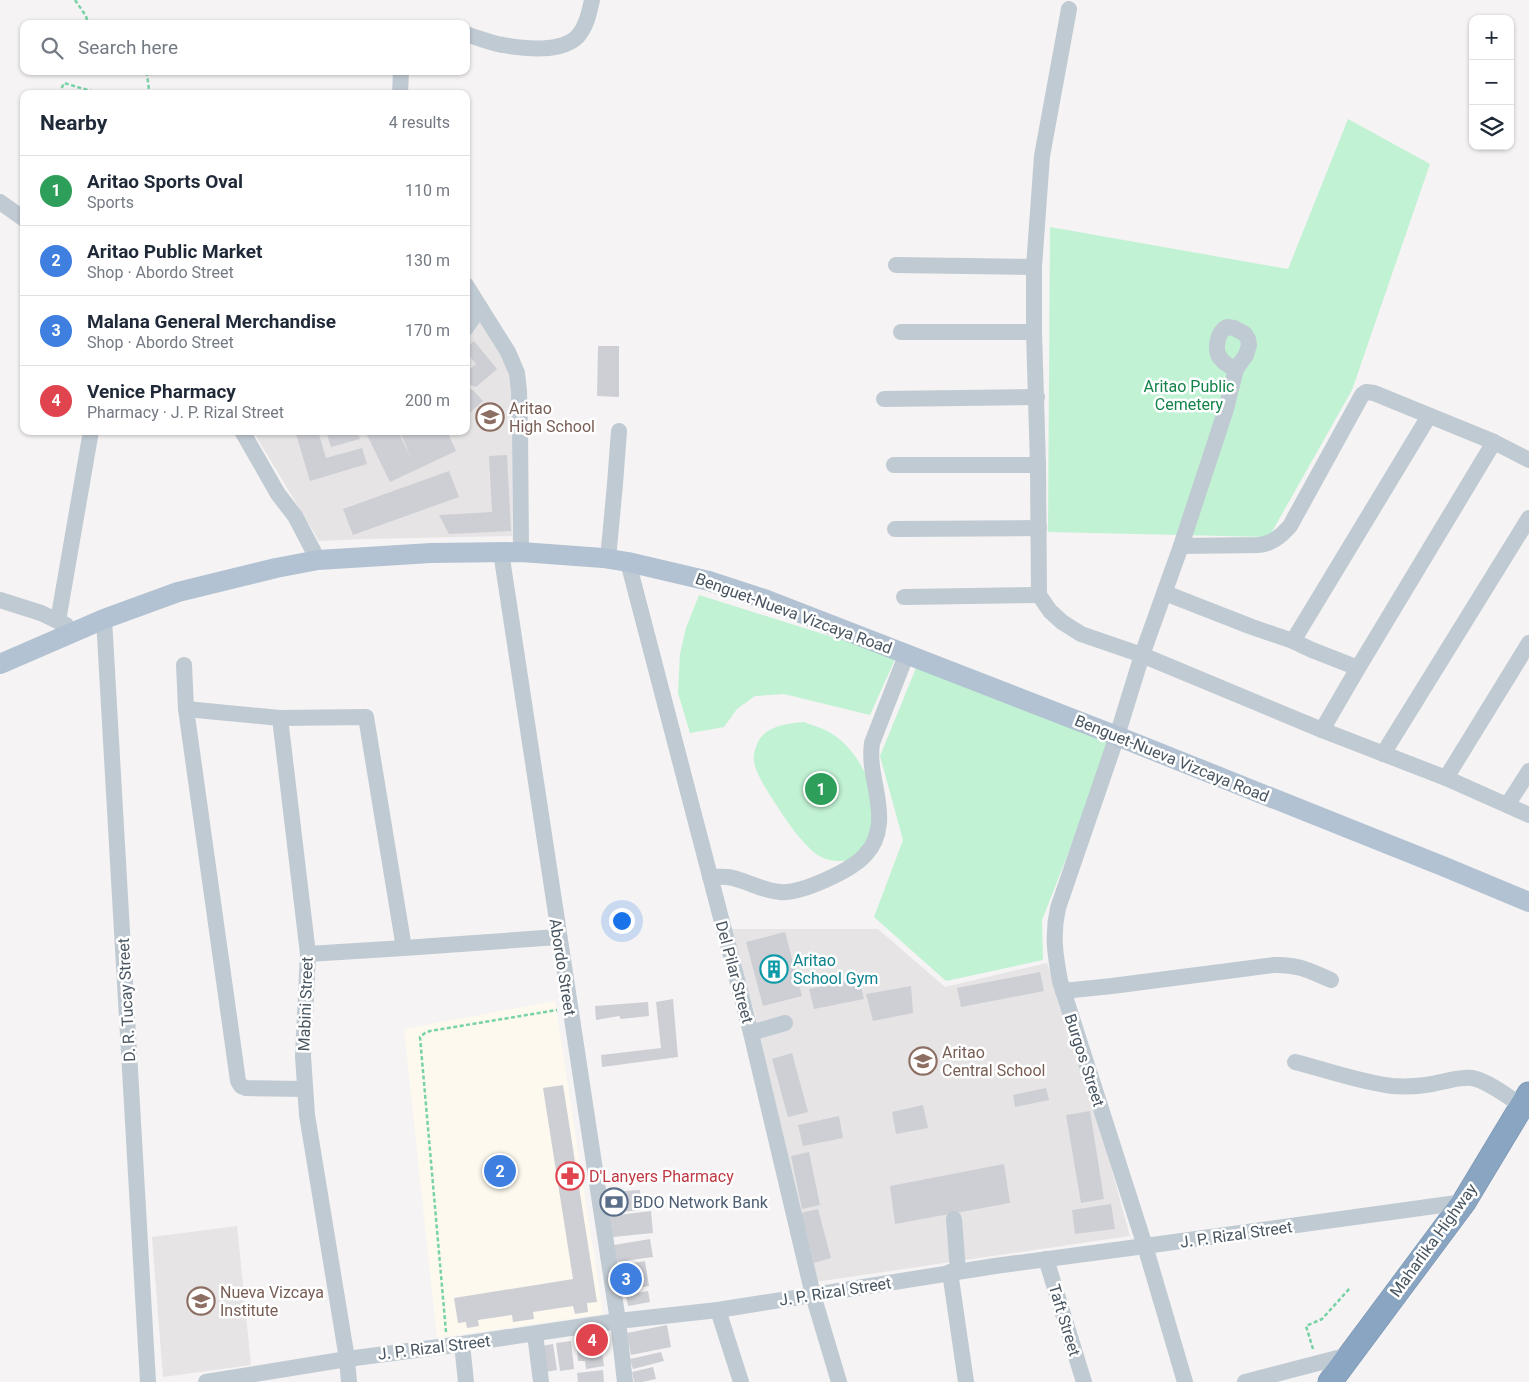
<!DOCTYPE html>
<html lang="en">
<head>
<meta charset="utf-8">
<style>
  :root { --surface:#fff; --page:#f2f2f3; --text:#1f2937; --muted:#747a83; --line:#e0e1e3; --accent:#1475ee }
  body { margin:0; font-family:Roboto,sans-serif; background:var(--page); color:var(--text) }
  .controls { position:absolute; right:15px; top:15px; display:grid; overflow:hidden; border-radius:10px; box-shadow:0 1px 4px #0004 }
  .controls button { width:45px; height:45px; display:grid; place-items:center; padding:0; border:0; border-bottom:1px solid var(--line); background:var(--surface); color:var(--text); font:25px sans-serif }
  .you { position:absolute; left:621px; top:920px; width:18px; height:18px; margin:-12px; border:4px solid #fff; border-radius:50%; background:#1a73e8; box-shadow:0 0 0 8px #1a73e833 }
  .badge { display:grid; place-items:center; width:32px; height:32px; border-radius:50%; background:var(--accent); color:#fff; font-size:16px; font-weight:700 }
  .pin { position:absolute; translate:-50% -50%; border:2px solid #fff; box-shadow:0 1px 5px #0006 }
  .list { margin:0; padding:0; list-style:none }
  h2 { display:flex; justify-content:space-between; align-items:center; height:65px; margin:0; padding:0 20px; font-size:21px }
  h2 small { font-size:16px; font-weight:400; color:var(--muted) }
  .list li { display:grid; grid-template-columns:32px 1fr auto; gap:15px; align-items:center; box-sizing:border-box; height:70px; padding:0 20px; border-top:1px solid var(--line) }
  .list b { display:block; font-size:19px; white-space:nowrap }
  .list p { margin:0; font-size:16px; white-space:nowrap; color:var(--muted) }
  .list em { font-size:16px; font-style:normal; color:var(--muted) }
  .icon { flex:none; width:28px; height:28px; fill:none; stroke:currentColor; stroke-width:2; stroke-linecap:round; stroke-linejoin:round }
  .map { position:relative; flex:none; width:1529px; height:1382px; overflow:hidden }
  .search { position:absolute; background:var(--surface); box-shadow:0 1px 4px #0004; left:20px; top:20px; width:450px; height:55px; display:flex; align-items:center; gap:12px; box-sizing:border-box; padding:0 18px; border-radius:10px; color:var(--muted); font-size:19px }
  .panel { position:absolute; background:var(--surface); box-shadow:0 1px 4px #0004; left:20px; top:90px; width:450px; height:345px; border-radius:10px }
  .map>svg:first-child { display:block }
  .commercial { fill:#fdf9ee }
  .education { fill:#e6e4e5 }
  .green { fill:#c1f2d4 }
  .building { fill:#cdcfd5 }
  .lines { fill:none; stroke-linecap:round; stroke-linejoin:round }
  .highway-casing { stroke:#7490ae; stroke-width:25 }
  .path { stroke:#77d2a5; stroke-width:2.5; stroke-dasharray:4 2.5; stroke-linecap:butt }
  .minor { stroke:#c0cad2; stroke-width:16 }
  .major { stroke:#b2c2d2; stroke-width:20 }
  .highway { stroke:#89a5c2; stroke-width:24 }
  .labels { text-anchor:middle; stroke-width:5; stroke-linejoin:round; paint-order:stroke }
  .park-label { font-size:16px; fill:#14834a; stroke:#fff }
  .education-label { font-size:16px; fill:#785e54; stroke:#fff; text-anchor:start }
  .street-label { font-size:16px; fill:#495661; stroke:#fff }
  .culture-label { font-size:16px; fill:#0d838f; stroke:#fff; text-anchor:start }
  .health-label { font-size:16px; fill:#be3a42; stroke:#fff; text-anchor:start }
  .service-label { font-size:16px; fill:#4e5e75; stroke:#fff; text-anchor:start }
</style>
</head>
<body>
<div class="map">
<svg width="1529" height="1382" viewBox="0 0 1529 1382">
  <rect width="100%" height="100%" fill="#f5f3f3"/>
  <!-- commercial -->
  <polygon class="commercial" points="555,1001 603,1314 437,1338 404,1029"/>
  <!-- education -->
  <g class="education">
    <polygon points="466,298 512,366 512,536 366,539 319,541 253,431 466,431"/>
    <polygon points="732,929 878,929 945,987 1047,963 1095,1109 1130,1236 815,1282 801,1213 755,1013 745,983"/>
    <polygon points="237,1226 251,1365 163,1377 152,1237"/>
  </g>
  <!-- green -->
  <g class="green">
    <polygon points="1348,119 1430,164 1352,390 1269,537 1048,532 1050,227 1288,269"/>
    <polygon points="699,595 896,657 870,715 784,694 755,696 737,709 724,727 690,733 678,693 680,654 686,628"/>
    <polygon points="916,668 1113,739 1042,920 1043,960 946,981 874,917 903,840 880,756"/>
    <path d="M804 722C812 725 822 728 829 732 861 750 872 789 885 820L853 860C840 862 828 862 816 854 801 842 788 823 777 806 769 793 757 777 754 762 753 757 754 752 756 747 762 726 785 724 804 722Z"/>
  </g>
  <!-- building -->
  <g class="building">
    <polygon points="474,341 497,369 476,387 466,383 466,372 476,364 466,352 466,348"/>
    <polygon points="598,346 619,346 619,397 597,396"/>
    <polygon points="466,387 474,391 483,401 466,416"/>
    <polygon points="295,431 318,431 326,458 362,448 367,464 310,481"/>
    <polygon points="326,431 357,431 360,439 331,447"/>
    <polygon points="365,431 398,431 411,459 400,431 447,431 456,451 390,482"/>
    <polygon points="507,455 511,531 449,534 439,515 492,512 489,456"/>
    <polygon points="449,471 459,497 353,535 343,509"/>
    <polygon points="785,932 802,996 763,1006 746,942"/>
    <polygon points="1040,972 1044,991 961,1007 957,988"/>
    <polygon points="859,978 864,999 814,1009 809,989"/>
    <polygon points="911,986 913,1013 873,1021 866,994"/>
    <polygon points="673,999 678,1057 602,1067 601,1055 661,1048 656,1002"/>
    <polygon points="648,1002 649,1016 621,1019 619,1016 596,1020 595,1006"/>
    <polygon points="792,1053 808,1112 788,1117 772,1059"/>
    <polygon points="563,1085 597,1302 587,1303 588,1312 575,1314 573,1306 533,1312 534,1319 513,1322 512,1315 478,1320 479,1326 467,1328 466,1322 458,1323 454,1298 573,1279 543,1088"/>
    <polygon points="1046,1088 1049,1100 1015,1107 1013,1095"/>
    <polygon points="923,1105 928,1128 896,1134 892,1112"/>
    <polygon points="1090,1111 1104,1199 1081,1203 1066,1115"/>
    <polygon points="839,1116 843,1138 803,1146 798,1125"/>
    <polygon points="809,1152 820,1205 802,1209 791,1156"/>
    <polygon points="1004,1164 1010,1203 895,1224 890,1186"/>
    <polygon points="640,1190 641,1210 610,1213 609,1192"/>
    <polygon points="1111,1204 1115,1229 1075,1234 1072,1210"/>
    <polygon points="818,1209 831,1258 814,1263 801,1213"/>
    <polygon points="651,1211 653,1233 613,1237 610,1216"/>
    <polygon points="650,1239 653,1257 616,1262 614,1245"/>
    <polygon points="645,1261 649,1286 626,1290 622,1265"/>
    <polygon points="648,1291 650,1302 628,1306 626,1295"/>
    <polygon points="667,1325 671,1347 631,1355 627,1333"/>
    <polygon points="600,1337 604,1366 586,1369 585,1361 578,1361 576,1340"/>
    <polygon points="571,1341 574,1369 560,1371 556,1343"/>
    <polygon points="553,1344 557,1370 546,1372 541,1346"/>
    <polygon points="661,1352 664,1361 633,1369 630,1359"/>
    <polygon points="653,1367 656,1379 642,1382 634,1382 632,1372"/>
    <polygon points="603,1370 604,1382 578,1382 577,1373"/>
  </g>
  <g class="lines">
    <!-- highway casing -->
    <g class="highway-casing">
      <polyline id="highway" points="1330,1382 1464,1202 1529,1094"/>
    </g>
    <!-- path -->
    <g class="path">
      <polyline points="75,0 86,16 88,24"/>
      <polyline points="139,71 147,74 149,90 144,94"/>
      <polyline points="59,94 64,83 101,94"/>
      <polyline points="446,1332 420,1037 425,1033 430,1031 557,1010"/>
      <polyline points="1313,1349 1306,1326 1322,1319 1350,1288"/>
    </g>
    <!-- minor -->
    <g class="minor">
      <polyline points="1069,9 1042,156 1034,267 1034,332 1038,465 1039,595 1050,611 1062,622 1081,634 1142,655 1322,730 1446,778 1529,815"/>
      <path d="M466 34C478 38 491 43 503 45 524 49 562 53 578 36 587 25 589 13 592 0"/>
      <polyline points="400,94 401,71"/>
      <polyline points="0,202 24,219"/>
      <polyline points="896,265 1034,267"/>
      <polyline points="466,285 508,352 517,373 519,391 520,428 521,552"/>
      <polyline points="466,328 480,308"/>
      <polyline points="901,332 1034,332"/>
      <polyline points="884,399 1037,397"/>
      <polyline points="242,431 278,494 295,516 318,560"/>
      <polyline points="894,465 1038,465"/>
      <polyline points="895,529 1039,528"/>
      <path d="M1181 546 1258 545C1272 544 1281 536 1290 526L1362 395 1366 392 1374 393 1494 442 1529 460"/>
      <polyline points="501,552 618,1321 625,1382"/>
      <polyline points="608,559 615,484 619,431"/>
      <polyline points="628,562 751,1033 813,1295 839,1382"/>
      <polyline points="1165,593 1252,627 1293,641"/>
      <polyline points="904,597 1039,595"/>
      <polyline points="0,600 41,613 66,625"/>
      <polyline points="104,619 148,1382"/>
      <polyline points="58,621 91,431"/>
      <polyline points="184,665 186,709 238,1081 241,1086 246,1088 305,1089"/>
      <polyline points="1358,668 1312,650 1293,641 1429,416"/>
      <polyline points="186,709 280,718 308,954 303,1056 307,1115 347,1359 349,1382"/>
      <polyline points="280,718 366,717 404,948"/>
      <polyline points="1322,730 1358,668 1494,442"/>
      <polyline points="1383,754 1529,518"/>
      <polyline points="1446,778 1529,643"/>
      <polyline points="1508,804 1529,771"/>
      <path d="M710 877C718 877 725 876 733 878 749 882 764 891 780 892 801 894 853 870 866 854 874 846 878 833 879 823 881 795 868 771 872 743L907 653"/>
      <polyline points="308,954 404,948 558,937"/>
      <path d="M1063 991 1112 986 1274 965C1298 964 1310 971 1331 980"/>
      <polyline points="751,1033 785,1023"/>
      <path d="M1295 1062C1327 1070 1359 1082 1392 1086 1408 1087 1426 1086 1441 1082 1452 1080 1461 1077 1472 1078 1486 1080 1509 1097 1522 1106"/>
      <polyline points="954,1219 958,1271"/>
      <polyline points="1046,1259 1084,1382"/>
      <polyline points="950,1272 966,1382"/>
      <polyline points="718,1310 741,1382"/>
      <polyline points="535,1334 541,1382"/>
      <polyline points="462,1344 466,1382"/>
      <polyline points="206,1382 347,1359 462,1344 618,1321 718,1310 995,1266 1145,1246 1464,1202"/>
      <path d="M1185 1382 1145 1246 1060 981C1055 954 1052 935 1058 908L1117 736 1142 655 1181 546 1226 409 1236 369 1246 355 1249 345 1248 339 1245 334 1234 328 1227 327C1217 332 1213 352 1222 360 1225 364 1231 367 1236 369"/>
      <polyline points="1245,1382 1349,1355"/>
    </g>
    <!-- major -->
    <polyline class="major" points="0,664 104,619 178,592 276,568 318,560 431,553 521,552 603,558 628,562 709,581 767,600 1117,736 1445,867 1529,902"/>
    <!-- highway -->
    <use href="#highway" class="highway"/>
  </g>
  <!-- icons -->
  <defs>
    <g id="school-ring" transform="scale(1.4375)"><circle r="9.5" fill="#fff" stroke="#8d6e63" stroke-width="1.5"/><path d="M0-5L7-2L0 1L-7-2ZM-4 1L0 2.5L4 1V4Q0 6-4 4Z" fill="#8d6e63"/></g>
    <g id="building-ring" transform="scale(1.4375)"><circle r="9.5" fill="#fff" stroke="#0f9aa8" stroke-width="1.5"/><path d="M-4-6H4V6H1V3H-1V6H-4ZM-2.5-4.3h1.7v1.8h-1.7ZM.8-4.3h1.7v1.8H.8ZM-2.5-1h1.7V.8h-1.7ZM.8-1h1.7V.8H.8Z" fill="#0f9aa8"/></g>
    <g id="pharmacy-ring" transform="scale(1.4375)"><circle r="9.5" fill="#fff" stroke="#e0444e" stroke-width="1.5"/><path d="M-2-6h4v4h4v4h-4v4h-4v-4h-4v-4h4Z" fill="#e0444e"/></g>
    <g id="bank-ring" transform="scale(1.4375)"><circle r="9.5" fill="#fff" stroke="#5c6f8a" stroke-width="1.5"/><path d="M-6-4H6V4H-6ZM0-2.3a2.3 2.3 0 1 0 0 4.6a2.3 2.3 0 1 0 0-4.6Z" fill="#5c6f8a"/></g>
    <g id="university-ring" transform="scale(1.4375)"><circle r="9.5" fill="#fff" stroke="#8d6e63" stroke-width="1.5"/><path d="M0-5L7-2L0 1L-7-2ZM-4 1L0 2.5L4 1V4Q0 6-4 4Z" fill="#8d6e63"/></g>
  </defs>
  <g fill-rule="evenodd">
    <use href="#school-ring" x="490" y="417"/>
    <use href="#building-ring" x="774" y="969"/>
    <use href="#school-ring" x="923" y="1061"/>
    <use href="#pharmacy-ring" x="570" y="1176"/>
    <use href="#bank-ring" x="614" y="1202"/>
    <use href="#university-ring" x="201" y="1301"/>
  </g>
  <g class="labels">
    <!-- park labels -->
    <g class="park-label">
      <text x="1189" y="392">Aritao Public<tspan x="1189" dy="18">Cemetery</tspan></text>
    </g>
    <!-- education labels -->
    <g class="education-label">
      <text x="509" y="414">Aritao<tspan x="509" dy="18">High School</tspan></text>
      <text x="942" y="1058">Aritao<tspan x="942" dy="18">Central School</tspan></text>
      <text x="220" y="1298">Nueva Vizcaya<tspan x="220" dy="18">Institute</tspan></text>
    </g>
    <!-- street labels -->
    <g class="street-label">
      <text transform="translate(794 613) rotate(20)" y="6">Benguet-Nueva Vizcaya Road</text>
      <text transform="translate(1172 758) rotate(22)" y="6">Benguet-Nueva Vizcaya Road</text>
      <text transform="translate(563 967) rotate(81)" y="6">Abordo Street</text>
      <text transform="translate(735 972) rotate(75)" y="6">Del Pilar Street</text>
      <text transform="translate(126 1000) rotate(-93)" y="6">D. R. Tucay Street</text>
      <text transform="translate(305 1004) rotate(-88)" y="6">Mabini Street</text>
      <text transform="translate(1085 1060) rotate(72)" y="6">Burgos Street</text>
      <text transform="translate(1236 1234) rotate(-8)" y="6">J. P. Rizal Street</text>
      <text transform="translate(1433 1240) rotate(-54)" y="6">Maharlika Highway</text>
      <text transform="translate(835 1291) rotate(-9)" y="6">J. P. Rizal Street</text>
      <text transform="translate(1065 1320) rotate(73)" y="6">Taft Street</text>
      <text transform="translate(434 1347) rotate(-7)" y="6">J. P. Rizal Street</text>
    </g>
    <!-- culture labels -->
    <g class="culture-label">
      <text x="793" y="966">Aritao<tspan x="793" dy="18">School Gym</tspan></text>
    </g>
    <!-- health labels -->
    <g class="health-label">
      <text x="589" y="1182">D'Lanyers Pharmacy</text>
    </g>
    <!-- service labels -->
    <g class="service-label">
      <text x="633" y="1208">BDO Network Bank</text>
    </g>
  </g>
</svg>
<div class="controls">
<button>+</button>
<button>−</button>
<button><svg class="icon" aria-label="layers" viewBox="0 0 24 24"><path d="M12 4l9 5-9 5-9-5zM3 14l9 5 9-5"/></svg></button>
</div>
<div class="you"></div>
<div class="pin badge" style="left:821px;top:789px;background:#2e9e5b">1</div>
<div class="pin badge" style="left:500px;top:1171px;background:#3f7fe0">2</div>
<div class="pin badge" style="left:626px;top:1279px;background:#3f7fe0">3</div>
<div class="pin badge" style="left:592px;top:1340px;background:#e0444e">4</div>
<div class="search"><svg class="icon" aria-label="search" viewBox="0 0 24 24"><circle cx="10" cy="10" r="6"/><path d="M15 15l6 6"/></svg>Search here</div>
<section class="panel">
<h2>Nearby<small>4 results</small></h2>
<ul class="list">
<li><span class="badge" style="background:#2e9e5b">1</span><div><b>Aritao Sports Oval</b><p>Sports</p></div><em>110 m</em></li>
<li><span class="badge" style="background:#3f7fe0">2</span><div><b>Aritao Public Market</b><p>Shop · Abordo Street</p></div><em>130 m</em></li>
<li><span class="badge" style="background:#3f7fe0">3</span><div><b>Malana General Merchandise</b><p>Shop · Abordo Street</p></div><em>170 m</em></li>
<li><span class="badge" style="background:#e0444e">4</span><div><b>Venice Pharmacy</b><p>Pharmacy · J. P. Rizal Street</p></div><em>200 m</em></li>
</ul>
</section>
</div>
</body>
</html>
